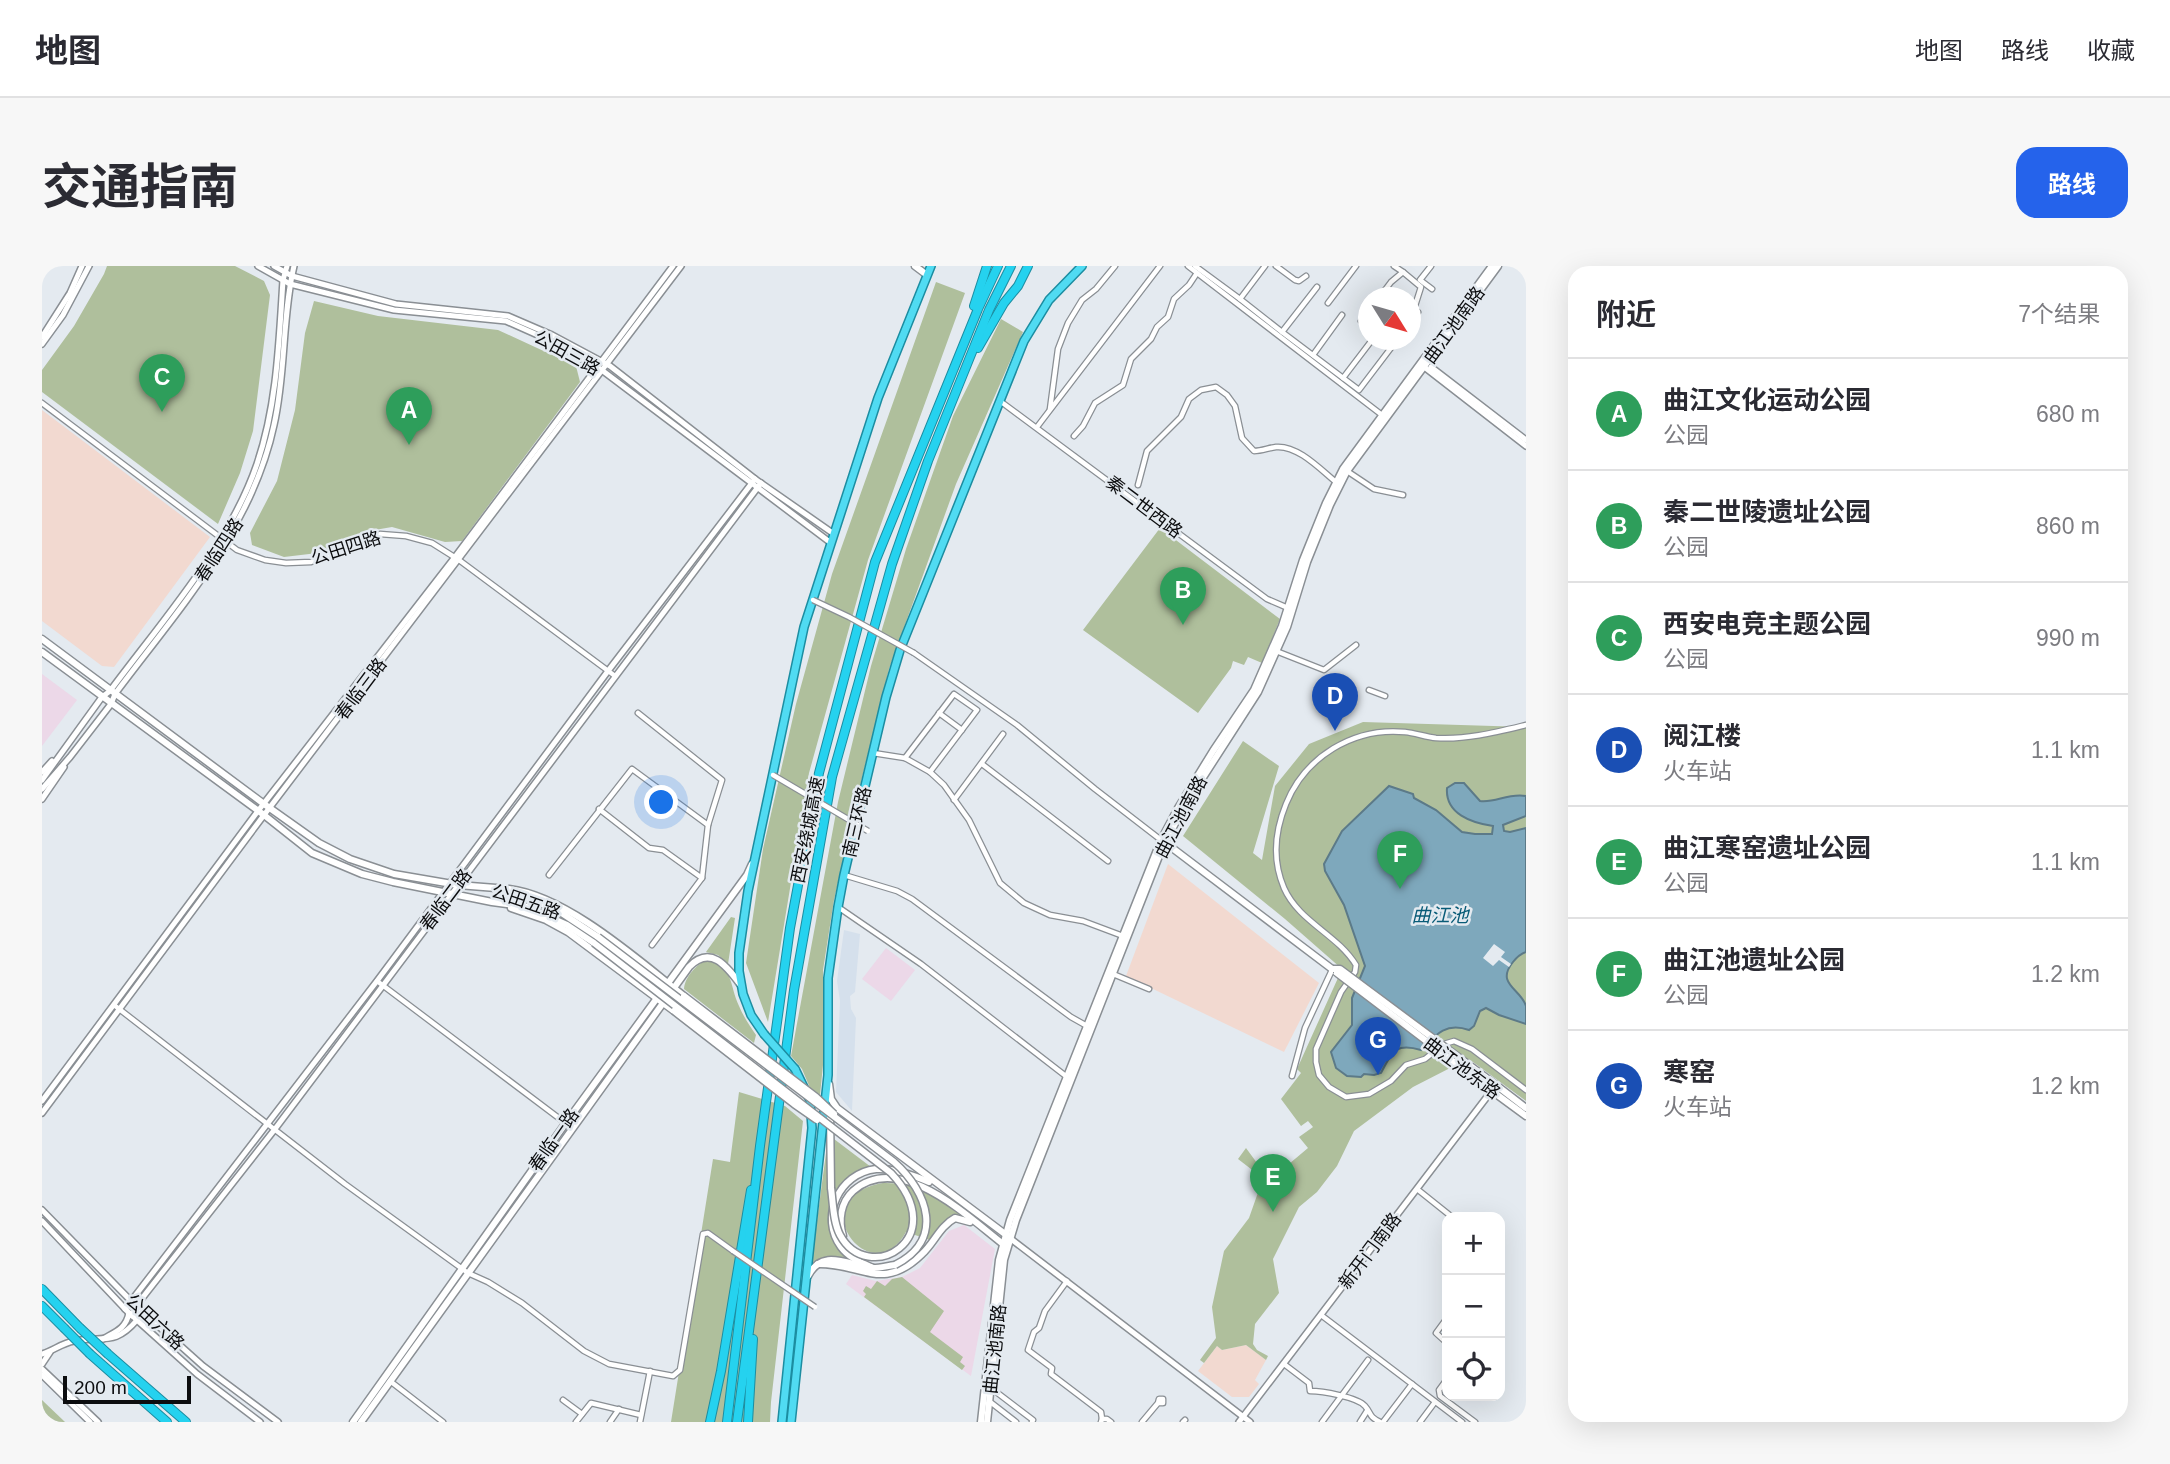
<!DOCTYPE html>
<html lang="zh">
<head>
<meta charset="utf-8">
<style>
  :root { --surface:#fff; --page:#f7f7f7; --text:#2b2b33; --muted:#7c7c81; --line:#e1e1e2; --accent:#2563eb }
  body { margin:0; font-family:Helvetica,"Noto Sans SC",sans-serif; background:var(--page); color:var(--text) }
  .controls { position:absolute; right:21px; bottom:21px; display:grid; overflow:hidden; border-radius:14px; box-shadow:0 7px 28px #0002 }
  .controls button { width:63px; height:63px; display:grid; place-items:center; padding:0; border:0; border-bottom:2px solid var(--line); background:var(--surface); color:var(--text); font:35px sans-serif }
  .compass { position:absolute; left:1316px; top:21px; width:63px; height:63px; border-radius:50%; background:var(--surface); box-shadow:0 7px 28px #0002; rotate:127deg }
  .scale { position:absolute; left:21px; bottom:18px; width:128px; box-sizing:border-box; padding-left:7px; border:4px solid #0c0d0f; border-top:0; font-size:19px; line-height:24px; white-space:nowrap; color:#0c0d0f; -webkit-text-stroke:5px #e4eaf0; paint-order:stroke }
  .you { position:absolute; left:620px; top:537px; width:24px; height:24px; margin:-18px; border:5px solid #fff; border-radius:50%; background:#1a73e8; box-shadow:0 0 0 10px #1a73e833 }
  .badge { display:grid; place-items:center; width:46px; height:46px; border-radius:50%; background:var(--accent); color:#fff; font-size:23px; font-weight:700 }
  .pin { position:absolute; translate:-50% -58px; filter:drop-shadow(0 2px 4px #0008) }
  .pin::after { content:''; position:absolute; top:37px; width:24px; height:21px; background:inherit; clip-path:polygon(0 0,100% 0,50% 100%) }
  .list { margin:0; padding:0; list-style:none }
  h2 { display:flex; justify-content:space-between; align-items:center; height:91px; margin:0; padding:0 28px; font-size:30px }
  h2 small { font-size:23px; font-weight:400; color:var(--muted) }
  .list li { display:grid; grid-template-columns:46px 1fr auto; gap:21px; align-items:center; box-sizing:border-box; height:112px; padding:0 28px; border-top:2px solid var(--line) }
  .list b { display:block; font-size:26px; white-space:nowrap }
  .list p { margin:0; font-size:23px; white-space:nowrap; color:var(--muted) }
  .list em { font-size:23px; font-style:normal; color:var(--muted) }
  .icon { flex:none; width:38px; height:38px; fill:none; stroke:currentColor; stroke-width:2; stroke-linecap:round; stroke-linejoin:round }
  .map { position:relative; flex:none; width:1484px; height:1156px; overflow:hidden; border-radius:21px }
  header { display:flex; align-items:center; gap:42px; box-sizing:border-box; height:98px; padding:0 35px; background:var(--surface); border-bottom:2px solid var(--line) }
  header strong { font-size:33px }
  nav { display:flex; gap:38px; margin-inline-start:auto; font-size:24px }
  .intro { display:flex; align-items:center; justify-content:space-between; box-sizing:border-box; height:168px; padding:0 42px }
  h1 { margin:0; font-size:49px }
  .button { padding:18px 32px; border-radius:21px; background:var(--accent); color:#fff; font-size:24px; font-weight:700 }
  main { display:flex; gap:42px; padding:0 42px }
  aside { flex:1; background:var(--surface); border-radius:21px; box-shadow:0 7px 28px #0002 }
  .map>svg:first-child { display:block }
  .commercial { fill:#f2d9d0 }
  .built { fill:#d5e0ec }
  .education { fill:#ecd8e8 }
  .green { fill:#afbf9c }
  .water { fill:#7ea8bc; stroke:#5c7a88; stroke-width:2 }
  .pier { fill:#e4eaf0 }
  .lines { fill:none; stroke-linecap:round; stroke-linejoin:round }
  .minor-casing { stroke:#8a8f94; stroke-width:7 }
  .tertiary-casing { stroke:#8a8f94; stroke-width:8 }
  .secondary-casing { stroke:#8a8f94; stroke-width:9 }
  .trunk-casing { stroke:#1c8da1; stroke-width:10 }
  .motorway-casing { stroke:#1c8da1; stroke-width:10 }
  .minor { stroke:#fff; stroke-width:4.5 }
  .tertiary { stroke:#fff; stroke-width:5 }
  .secondary { stroke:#fff; stroke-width:6 }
  .trunk { stroke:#50dbf2; stroke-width:7 }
  .motorway { stroke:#25d2ef; stroke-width:8 }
  .minor-bridge-casing { stroke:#8a8f94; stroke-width:7; stroke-linecap:butt }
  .secondary-bridge-casing { stroke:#8a8f94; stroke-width:9; stroke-linecap:butt }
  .trunk-bridge-casing { stroke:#1c8da1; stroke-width:10; stroke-linecap:butt }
  .motorway-bridge-casing { stroke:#1c8da1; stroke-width:10; stroke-linecap:butt }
  .minor-bridge { stroke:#fff; stroke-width:4.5 }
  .secondary-bridge { stroke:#fff; stroke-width:6 }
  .trunk-bridge { stroke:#50dbf2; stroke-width:7 }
  .motorway-bridge { stroke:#25d2ef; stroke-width:8 }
  .labels { text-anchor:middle; stroke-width:5; stroke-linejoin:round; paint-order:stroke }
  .street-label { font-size:18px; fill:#0c0d0f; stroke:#e4eaf0 }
  .water-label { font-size:19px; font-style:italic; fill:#085b77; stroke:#e4eaf0 }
</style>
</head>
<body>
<header>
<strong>地图</strong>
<nav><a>地图</a><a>路线</a><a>收藏</a></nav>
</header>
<div class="intro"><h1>交通指南</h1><a class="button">路线</a></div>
<main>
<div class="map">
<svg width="1484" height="1156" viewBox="0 0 1484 1156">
  <rect width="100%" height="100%" fill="#e4eaf0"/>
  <!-- commercial -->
  <g class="commercial">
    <polygon points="0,144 168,271 72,401 60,400 0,355"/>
    <polygon points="1126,598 1277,717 1242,786 1084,710"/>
    <polygon points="1204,1079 1224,1094 1213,1114 1217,1118 1207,1131 1190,1131 1156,1105 1175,1080 1180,1084"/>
  </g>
  <!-- built -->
  <polygon class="built" points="802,664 818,668 813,726 808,730 809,743 814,752 810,845 794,826 798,735 795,715"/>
  <!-- education -->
  <g class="education">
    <polygon points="0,408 35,434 0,480"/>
    <polygon points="844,682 873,704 849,735 820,713"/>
    <polygon points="922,959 953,983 929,1110 804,1018 810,1009 834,1015 860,1011 878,1002 907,965"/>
  </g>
  <!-- green -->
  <g class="green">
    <polygon points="65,0 193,0 222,15 228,29 211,165 198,207 176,258 0,126 0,104 32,60 62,8"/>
    <polygon points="894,16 923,27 826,294 767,507 726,756 704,697 721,583 754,438 790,308"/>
    <polygon points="272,35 336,50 456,64 534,100 538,116 420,275 403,276 350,261 321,266 284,286 242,291 210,279 208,267 235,215 253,144 263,67"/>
    <polygon points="959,53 981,66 914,218 847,403 818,520 792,634 781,704 781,799 778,829 768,822 760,803 749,790 796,536 829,400 864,283 911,150"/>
    <polygon points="1118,262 1238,353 1220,397 1206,391 1202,399 1191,395 1189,402 1156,447 1041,364"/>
    <polygon points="1321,456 1484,461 1484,835 1431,796 1412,800 1371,821 1312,865 1295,900 1275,926 1257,941 1231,993 1237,1027 1213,1058 1211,1078 1215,1084 1226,1090 1224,1094 1204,1079 1180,1084 1175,1080 1162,1097 1158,1094 1174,1072 1170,1041 1182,985 1207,952 1219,918 1218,910 1196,893 1204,882 1215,897 1226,890 1236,903 1241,903 1266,882 1257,871 1271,861 1266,855 1259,860 1239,833 1259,807 1255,803 1300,703 1243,653 1141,570 1201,475 1237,500 1211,587 1220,594 1233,520 1267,478"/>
    <polygon points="689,651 693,652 686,698 676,689 664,686"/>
    <path d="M664 694C692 699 687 719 697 740 701 750 708 760 714 769L712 777 642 723C643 711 654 699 664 694Z"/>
    <polygon points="697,826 743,840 761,855 729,1136 728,1156 629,1156 671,893 688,896"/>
    <path d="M786 872V908L789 938 787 958 794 979 807 994C792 989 781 990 769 1000Z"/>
    <path d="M792 873 829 901C814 906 803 912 793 925Z"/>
    <path d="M841 917C869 916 899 928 918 949 903 952 897 963 888 974L864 966C830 1029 756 932 841 917Z"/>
    <polygon points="860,1011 902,1045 888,1066 921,1091 918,1096 923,1100 920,1104 822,1031 824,1028 821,1025 824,1020 829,1023 835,1015 843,1020 850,1013"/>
    <polygon points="0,1134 23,1156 0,1156"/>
  </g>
  <!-- water -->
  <path class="water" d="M1413 517H1422L1438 535C1454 537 1465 527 1484 530V550L1461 559 1462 565 1468 566 1484 562V686C1478 688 1475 691 1471 696 1453 718 1479 723 1484 740 1484 745 1484 753 1484 758L1457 749 1444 742 1438 745 1432 760 1427 764C1404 756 1394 768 1379 784 1352 776 1350 787 1339 807L1332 809 1322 808 1319 811 1305 810 1294 802 1289 786 1310 759V732L1323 700 1302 639 1283 605 1282 598 1300 565 1347 520 1371 528 1372 532 1394 544 1420 566 1433 568H1450L1451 560C1430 557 1403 548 1405 522Z"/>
  <!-- pier -->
  <polygon class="pier" points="1452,678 1463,686 1459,691 1469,698 1467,701 1457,694 1451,700 1441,692"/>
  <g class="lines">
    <!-- minor casing -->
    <g class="minor-casing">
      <g id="minor">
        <polyline points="1146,0 1340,149"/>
        <polyline points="1153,0 1198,33"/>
        <polyline points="1223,0 1198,33 1240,66"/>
        <polyline points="1234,0 1253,14 1257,15 1264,10"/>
        <polyline points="1352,0 1361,6"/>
        <polyline points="1389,0 1378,14 1390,23"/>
        <polyline points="1275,21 1240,66 1317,124 1355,74"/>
        <polyline points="1337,32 1349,16 1361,6 1379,21 1372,43"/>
        <polyline points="1286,37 1314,0"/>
        <polyline points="1319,55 1326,45"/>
        <polyline points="1368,55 1376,46"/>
        <polyline points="1271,89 1300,49"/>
        <polyline points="1301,112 1330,74"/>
        <polyline points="958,135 1225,333 1246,342"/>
        <polyline points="0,137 195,284 223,294 244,297 269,296 338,268 364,270 390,277 417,294 573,410"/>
        <polyline points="1008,143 1016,83 1026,57 1040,34 1054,23 1073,0"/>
        <polyline points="995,161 1118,0"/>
        <polyline points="1032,170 1041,160 1053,137 1081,119 1089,93 1109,73 1115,61 1126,51 1132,33 1147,19 1155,7"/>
        <polyline points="1305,205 1332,223 1361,229"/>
        <path d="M1096 219 1105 185 1139 151 1147 133 1159 124 1174 121 1185 129 1193 140 1200 172 1212 185C1220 185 1226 182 1234 181 1256 179 1279 204 1295 217"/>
        <polyline points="1234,385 1282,404 1314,379"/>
        <polyline points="872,387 975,459 1053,523 1119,574"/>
        <polyline points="1327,424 1343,430"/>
        <polyline points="596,447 680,514 666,559 660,612 610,679"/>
        <polyline points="897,447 920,464"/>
        <path d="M1484 459C1455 466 1424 474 1394 472 1384 471 1373 467 1363 466 1311 461 1263 491 1244 538 1233 565 1230 594 1242 622 1257 656 1295 668 1314 699L1313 706 1299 726 1274 783V796L1277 809 1287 821 1304 831 1327 828 1349 815 1364 799 1383 793 1402 778 1412 775 1430 783 1484 824"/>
        <polyline points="831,487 863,492 888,506 902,519 927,554 958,617 982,637 1008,649 1041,655 1081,670"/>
        <polyline points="863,492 912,428 935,444 888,506"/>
        <polyline points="940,498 1066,595"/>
        <polyline points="912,534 961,468"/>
        <polyline points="557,543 607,582 621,584 660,612"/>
        <polyline points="507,609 590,503 666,559"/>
        <polyline points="802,609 855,625 870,633 1029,751 1045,760"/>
        <polyline points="796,641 879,698 1025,811"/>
        <polyline points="1071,708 1107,723"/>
        <polyline points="335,715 530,862"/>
        <polyline points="72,739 303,918 426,1007 446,1016 480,1037 542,1085 567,1098 631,1110 638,1104 661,968 666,967 691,985"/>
        <polyline points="1250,810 1263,762 1290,704"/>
        <polyline points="1375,923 1410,951"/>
        <polyline points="1025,1015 1003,1045 997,1062 992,1066 986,1084 1010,1102 1009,1108 1059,1146 1060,1153"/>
        <polyline points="1279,1049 1420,1156"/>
        <polyline points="1405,1052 1394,1067 1405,1077"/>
        <path d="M1242 1098 1267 1117 1268 1125C1280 1125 1315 1131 1323 1140 1330 1148 1326 1150 1338 1156"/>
        <polyline points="1405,1113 1397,1124 1398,1130 1433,1156"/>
        <polyline points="348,1115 401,1156"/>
        <polyline points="949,1122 991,1154 990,1156"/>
        <polyline points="521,1134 540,1148"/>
        <polyline points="947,1135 974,1156"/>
        <polyline points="534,1156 549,1137 599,1149"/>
        <polyline points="568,1156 577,1143"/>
        <polyline points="598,1156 608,1105"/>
        <polyline points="1059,1156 1060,1153 1065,1153 1069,1156"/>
        <polyline points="1100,1156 1116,1137 1121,1137 1121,1133 1117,1133 1116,1137"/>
        <polyline points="1141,1156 1143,1154"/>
        <polyline points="1280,1156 1326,1094"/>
        <polyline points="1318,1156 1325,1145"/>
        <polyline points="1341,1156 1370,1118"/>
        <polyline points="1378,1156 1393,1136"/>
      </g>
    </g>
    <!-- tertiary casing -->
    <g class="tertiary-casing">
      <g id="tertiary">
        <polyline points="216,0 248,18 352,44 464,55 507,74 561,105 789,277"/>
        <polyline points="232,0 250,10 354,38 466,50 510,69 568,100 713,213 792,268"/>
        <polyline points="0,71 28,27 40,0"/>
        <polyline points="0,78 21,49 47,0"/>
        <polyline points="1381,100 1484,180"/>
        <polyline points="1389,101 1484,174"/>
        <polyline points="0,506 10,495"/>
        <path d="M0 514 60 431 68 425C120 355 187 280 215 198 235 139 237 76 241 14L245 0"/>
        <path d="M0 523 28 491 69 438 73 428C135 345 210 263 232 159 244 107 240 51 252 0"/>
        <polyline points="0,533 22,501"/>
        <polyline points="0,835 216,545 413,291 631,0"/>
        <polyline points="0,847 222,549 639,0"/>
        <polyline points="0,944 94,1040 161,1100 236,1156"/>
        <polyline points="0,955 87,1047 155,1108 218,1156"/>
        <polyline points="969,973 1208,1156"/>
        <polyline points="83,1043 335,715 566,405 713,213"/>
        <polyline points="90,1050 94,1040 233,863 719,217"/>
        <path d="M61 1073C73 1066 84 1063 87 1047"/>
        <path d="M0 1088C11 1085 20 1077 32 1075 61 1069 72 1081 95 1054"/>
        <polyline points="0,1098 8,1086"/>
        <polyline points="0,1103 56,1156"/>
        <polyline points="0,1109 48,1156"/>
        <polyline points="1197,1156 1454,819"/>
      </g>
    </g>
    <!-- secondary casing -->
    <g class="secondary-casing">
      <g id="secondary">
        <polyline points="873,0 885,9"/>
        <polyline points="0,373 222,538 277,577 308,593 352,608 416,619 454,622 512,642 556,671"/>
        <polyline points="0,386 222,549 270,587 320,608 351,616 450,636 485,641 525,659 552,677"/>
        <polyline points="1121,575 1294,706"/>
        <path d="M467 623C525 630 596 694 642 730"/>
        <polyline points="469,642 504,654 526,666 632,745"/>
        <polyline points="787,818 789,833 795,842 967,971"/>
        <polyline points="1454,819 1484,842"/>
        <polyline points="1450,825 1484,850"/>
        <polyline points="788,843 789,922"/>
        <path d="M801 970C796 954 799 936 811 925 858 884 926 951 961 978L963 977"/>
        <path d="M776 998C820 997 840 1027 880 988 892 977 898 960 913 952L928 956"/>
        <path d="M831 1002C820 997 807 992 799 981 777 951 797 907 834 903 852 902 871 909 887 916"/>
        <path d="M766 1010C781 981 807 1000 831 1002 838 1002 845 1000 853 999"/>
        <polyline points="311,1156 523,858 705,609 710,598"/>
        <path d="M319 1156 647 701C668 679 684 699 698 718"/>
        <polyline points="939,1156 957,994 968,954 1119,574 1136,542 1171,485 1212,424 1240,360 1261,294 1284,237 1301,203 1450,0"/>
        <polyline points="945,1156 962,994 974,954 1119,585 1140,544 1216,426 1245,361 1265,296 1288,239 1305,205 1456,0"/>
      </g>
    </g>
    <!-- trunk casing -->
    <g class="trunk-casing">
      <g id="trunk">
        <polyline points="722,768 709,749 701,728 697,705 697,687 706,625 762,361 836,132 889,0"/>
        <polyline points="740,1156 770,862 768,834 753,803"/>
        <polyline points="749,1156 786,809 786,712 796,641 802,609 844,431 858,384 982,75 1007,34 1040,0"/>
      </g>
    </g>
    <!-- motorway casing -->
    <g class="motorway-casing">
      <g id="motorway">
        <polyline points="932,40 945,0"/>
        <polyline points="936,82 962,37 976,20 986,0"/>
        <polyline points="0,1023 38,1062"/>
        <polyline points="0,1040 22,1062"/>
        <polyline points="48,1088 125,1156"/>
        <polyline points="66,1088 144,1156"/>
        <polyline points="668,1156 679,1105 709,924"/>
        <polyline points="685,1156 718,880 748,662 777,507 833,296 936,43 956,0"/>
        <polyline points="695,1156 752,724 790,511 850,298 886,195 947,44 969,0"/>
        <polyline points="706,1156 711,1073"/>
      </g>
    </g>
    <!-- minor -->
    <use href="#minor" class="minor"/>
    <!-- tertiary -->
    <use href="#tertiary" class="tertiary"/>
    <!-- secondary -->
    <use href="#secondary" class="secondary"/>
    <!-- trunk -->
    <use href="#trunk" class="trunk"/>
    <!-- motorway -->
    <use href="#motorway" class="motorway"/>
    <!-- minor-bridge casing -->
    <g class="minor-bridge-casing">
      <g id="minor-bridge">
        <polyline points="771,334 807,351 872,387"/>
        <polyline points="731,509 826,565"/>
        <polyline points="691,985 773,1041"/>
      </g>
    </g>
    <!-- secondary-bridge casing -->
    <g class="secondary-bridge-casing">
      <g id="secondary-bridge">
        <path d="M556 671 852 896C886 926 903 974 853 999"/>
        <path d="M552 677 849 907C911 973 826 1021 798 969 791 956 791 936 789 922"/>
        <polyline points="1291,703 1298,703 1454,819"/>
        <polyline points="1295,707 1450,825"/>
        <polyline points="642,730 774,831 792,848"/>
        <polyline points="632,745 752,838 775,854"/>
      </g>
    </g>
    <!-- trunk-bridge casing -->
    <g class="trunk-bridge-casing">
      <polyline id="trunk-bridge" points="722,768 753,803"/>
    </g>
    <!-- motorway-bridge casing -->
    <g class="motorway-bridge-casing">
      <g id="motorway-bridge">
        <polyline points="22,1062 48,1088"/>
        <polyline points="38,1062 66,1088"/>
      </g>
    </g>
    <!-- minor-bridge -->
    <use href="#minor-bridge" class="minor-bridge"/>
    <!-- secondary-bridge -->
    <use href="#secondary-bridge" class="secondary-bridge"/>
    <!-- trunk-bridge -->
    <use href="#trunk-bridge" class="trunk-bridge"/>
    <!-- motorway-bridge -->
    <use href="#motorway-bridge" class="motorway-bridge"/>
  </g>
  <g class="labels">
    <!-- street labels -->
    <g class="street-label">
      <text transform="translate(1412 59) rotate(-54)" y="6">曲江池南路</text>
      <text transform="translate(525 87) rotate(29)" y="6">公田三路</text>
      <text transform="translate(1102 241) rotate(37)" y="6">秦二世西路</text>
      <text transform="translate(304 282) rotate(-18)" y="6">公田四路</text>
      <text transform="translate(177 284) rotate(-57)" y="6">春临四路</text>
      <text transform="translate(319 423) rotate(-53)" y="6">春临三路</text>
      <text transform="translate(1139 551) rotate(-62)" y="6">曲江池南路</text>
      <text transform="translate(815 556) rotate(-77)" y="6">南三环路</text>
      <text transform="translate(766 564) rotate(-79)" y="6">西安绕城高速</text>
      <text transform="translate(404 634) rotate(-53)" y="6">春临二路</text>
      <text transform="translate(484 636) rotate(19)" y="6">公田五路</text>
      <text transform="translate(1420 802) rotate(37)" y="6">曲江池东路</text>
      <text transform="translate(512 874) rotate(-55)" y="6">春临一路</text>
      <text transform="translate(1328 985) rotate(-53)" y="6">新开门南路</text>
      <text transform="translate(113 1056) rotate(43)" y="6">公田六路</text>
      <text transform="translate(953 1083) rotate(-84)" y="6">曲江池南路</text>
    </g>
    <!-- water labels -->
    <g class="water-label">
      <text x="1398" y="656">曲江池</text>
    </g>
  </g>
</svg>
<div class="controls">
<button>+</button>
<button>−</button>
<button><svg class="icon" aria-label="locate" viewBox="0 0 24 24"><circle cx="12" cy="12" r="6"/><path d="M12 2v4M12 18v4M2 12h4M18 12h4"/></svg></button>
</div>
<svg class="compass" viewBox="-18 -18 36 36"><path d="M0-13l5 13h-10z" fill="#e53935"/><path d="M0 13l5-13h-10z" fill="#7c7c81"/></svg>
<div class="scale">200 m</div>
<div class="you"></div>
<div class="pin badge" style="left:367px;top:179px;background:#2e9e5b">A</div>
<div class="pin badge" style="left:1141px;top:359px;background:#2e9e5b">B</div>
<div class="pin badge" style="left:120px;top:146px;background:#2e9e5b">C</div>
<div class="pin badge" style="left:1293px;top:465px;background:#1a4fb4">D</div>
<div class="pin badge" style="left:1231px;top:946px;background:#2e9e5b">E</div>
<div class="pin badge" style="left:1358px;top:623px;background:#2e9e5b">F</div>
<div class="pin badge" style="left:1336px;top:809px;background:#1a4fb4">G</div>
</div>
<aside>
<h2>附近<small>7个结果</small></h2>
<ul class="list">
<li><span class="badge" style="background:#2e9e5b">A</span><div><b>曲江文化运动公园</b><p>公园</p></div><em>680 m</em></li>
<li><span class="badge" style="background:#2e9e5b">B</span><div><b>秦二世陵遗址公园</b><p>公园</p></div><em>860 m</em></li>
<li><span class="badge" style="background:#2e9e5b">C</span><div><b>西安电竞主题公园</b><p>公园</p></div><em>990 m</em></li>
<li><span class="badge" style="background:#1a4fb4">D</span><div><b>阅江楼</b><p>火车站</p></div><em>1.1 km</em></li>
<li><span class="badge" style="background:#2e9e5b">E</span><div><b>曲江寒窑遗址公园</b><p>公园</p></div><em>1.1 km</em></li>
<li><span class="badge" style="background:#2e9e5b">F</span><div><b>曲江池遗址公园</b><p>公园</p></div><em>1.2 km</em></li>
<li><span class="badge" style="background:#1a4fb4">G</span><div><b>寒窑</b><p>火车站</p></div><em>1.2 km</em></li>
</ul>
</aside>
</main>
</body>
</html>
